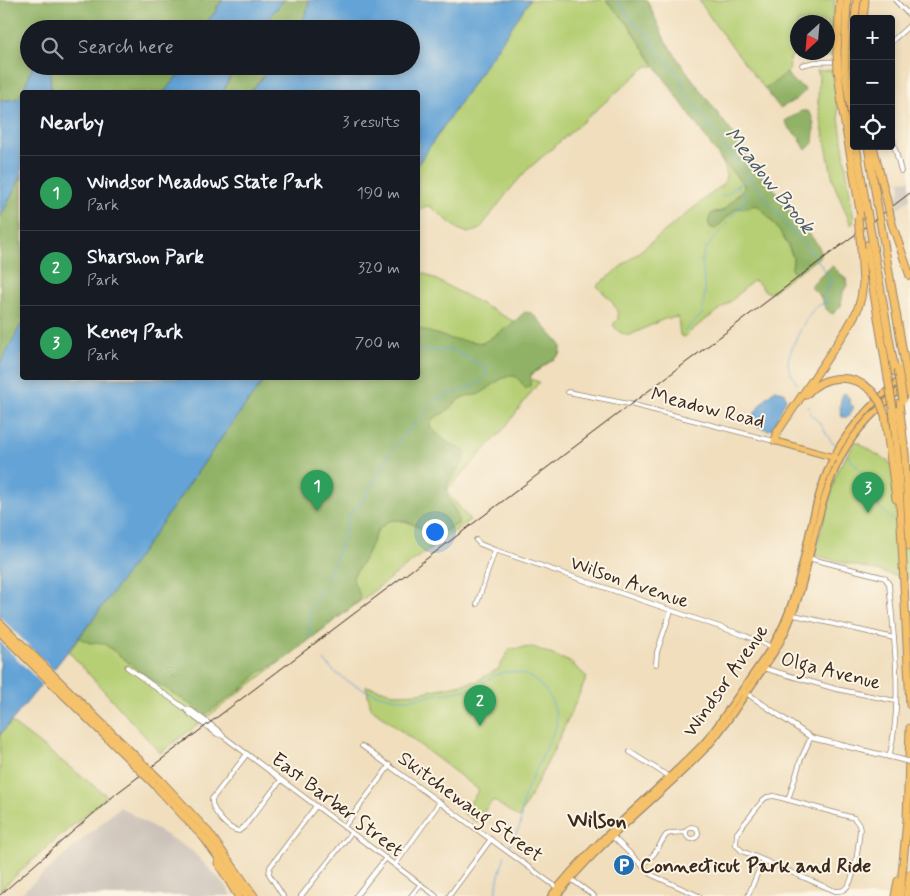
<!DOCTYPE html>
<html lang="en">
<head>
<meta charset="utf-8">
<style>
  :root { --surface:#171b24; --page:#242831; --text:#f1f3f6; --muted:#9ea1a6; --line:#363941; --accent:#2563eb }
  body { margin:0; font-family:Mynerve,sans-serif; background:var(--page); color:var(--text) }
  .controls { position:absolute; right:15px; top:15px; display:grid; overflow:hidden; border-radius:5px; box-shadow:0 2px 8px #0003 }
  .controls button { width:45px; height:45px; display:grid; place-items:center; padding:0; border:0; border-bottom:1px solid var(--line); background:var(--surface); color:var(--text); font:25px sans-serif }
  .compass { position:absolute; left:790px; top:15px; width:45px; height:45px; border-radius:50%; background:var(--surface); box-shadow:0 2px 8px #0003; rotate:206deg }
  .you { position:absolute; left:434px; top:531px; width:18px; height:18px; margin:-12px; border:4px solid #fff; border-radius:50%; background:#1a73e8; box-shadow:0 0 0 8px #1a73e833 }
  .badge { display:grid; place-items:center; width:32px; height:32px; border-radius:50%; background:var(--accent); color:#fff; font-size:16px; font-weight:700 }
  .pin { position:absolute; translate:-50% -41px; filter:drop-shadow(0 1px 2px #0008) }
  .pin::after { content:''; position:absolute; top:26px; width:18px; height:15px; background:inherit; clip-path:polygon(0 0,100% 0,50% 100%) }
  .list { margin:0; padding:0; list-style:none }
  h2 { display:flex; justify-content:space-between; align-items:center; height:65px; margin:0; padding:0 20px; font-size:21px }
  h2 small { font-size:16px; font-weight:400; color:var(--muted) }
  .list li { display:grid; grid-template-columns:32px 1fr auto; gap:15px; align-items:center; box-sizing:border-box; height:75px; padding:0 20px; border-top:1px solid var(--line) }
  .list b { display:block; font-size:19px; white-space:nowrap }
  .list p { margin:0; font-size:16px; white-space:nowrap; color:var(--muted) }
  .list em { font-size:16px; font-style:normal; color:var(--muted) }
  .icon { flex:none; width:28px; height:28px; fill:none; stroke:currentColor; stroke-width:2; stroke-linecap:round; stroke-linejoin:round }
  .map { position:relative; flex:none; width:910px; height:896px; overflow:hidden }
  .search { position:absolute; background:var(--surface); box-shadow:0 2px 8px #0003; left:20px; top:20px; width:400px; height:55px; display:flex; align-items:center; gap:12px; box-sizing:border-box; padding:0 18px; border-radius:28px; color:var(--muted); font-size:19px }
  .panel { position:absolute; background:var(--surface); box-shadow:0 2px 8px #0003; left:20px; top:90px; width:400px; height:290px; border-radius:5px }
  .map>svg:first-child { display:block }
  .industrial { fill:#ccc2b9 }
  .green { fill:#b6cf74; stroke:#787c49 }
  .forest { fill:#90b266; stroke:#666e42 }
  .water { fill:#64a3d6; stroke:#50667a }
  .pier { fill:#f0debd }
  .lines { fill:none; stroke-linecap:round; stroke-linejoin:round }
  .stream { stroke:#64a3d6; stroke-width:1 }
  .minor-casing { stroke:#96846e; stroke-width:5.5 }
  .tertiary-casing { stroke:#96846e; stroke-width:6 }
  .primary-casing { stroke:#96846e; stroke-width:8 }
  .motorway-casing { stroke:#96846e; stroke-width:9 }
  .minor { stroke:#fff; stroke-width:4 }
  .tertiary { stroke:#fff; stroke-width:4.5 }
  .primary { stroke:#f5c16b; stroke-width:5.5 }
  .motorway { stroke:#f5c16b; stroke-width:7 }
  .rail { stroke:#3b2a1e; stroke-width:1 }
  .tertiary-bridge-casing { stroke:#96846e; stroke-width:6; stroke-linecap:butt }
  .motorway-bridge-casing { stroke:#96846e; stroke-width:9; stroke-linecap:butt }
  .tertiary-bridge { stroke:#fff; stroke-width:4.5 }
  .motorway-bridge { stroke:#f5c16b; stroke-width:7 }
  .labels { text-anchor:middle; stroke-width:4; stroke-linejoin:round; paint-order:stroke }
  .street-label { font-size:20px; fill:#3b2a1e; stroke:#fcf5e5 }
  .poi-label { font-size:20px; font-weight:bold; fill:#3b2a1e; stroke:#fcf5e5; text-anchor:start }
  .water-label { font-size:21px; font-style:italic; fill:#4b5a68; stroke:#fcf5e5 }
  .quarter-label { font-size:22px; font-weight:bold; fill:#3b2a1e; stroke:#fcf5e5 }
</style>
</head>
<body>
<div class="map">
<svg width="910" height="896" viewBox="0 0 910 896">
  <rect width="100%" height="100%" fill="#fcf5e5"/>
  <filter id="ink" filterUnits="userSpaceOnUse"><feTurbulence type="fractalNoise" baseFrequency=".02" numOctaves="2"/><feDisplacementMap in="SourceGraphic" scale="10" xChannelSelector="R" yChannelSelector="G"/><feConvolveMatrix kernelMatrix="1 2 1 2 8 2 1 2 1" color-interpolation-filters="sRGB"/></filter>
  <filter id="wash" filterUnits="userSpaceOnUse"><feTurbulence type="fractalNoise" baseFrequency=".0096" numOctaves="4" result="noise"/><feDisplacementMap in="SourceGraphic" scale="20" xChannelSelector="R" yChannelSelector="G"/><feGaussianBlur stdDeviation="1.12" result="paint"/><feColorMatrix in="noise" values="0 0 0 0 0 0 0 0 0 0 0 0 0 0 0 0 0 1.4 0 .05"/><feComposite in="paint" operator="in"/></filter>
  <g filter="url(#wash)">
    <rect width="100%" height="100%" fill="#f0debd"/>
    <!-- industrial -->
    <g class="industrial">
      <polygon points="910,180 910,199 893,213 889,199 893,200 898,195 901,187 900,181"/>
      <polygon points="120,807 192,851 227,887 231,896 18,896"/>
    </g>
    <!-- green -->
    <g class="green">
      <polygon points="530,0 606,0 629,25 655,66 647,66 642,70 526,171 507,193 482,226 478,230 468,233 458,229 431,207 426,206 418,211 418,164"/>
      <path d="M699 0H835L832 24V56L810 58 809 53 828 52V22H798L797 52C790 57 788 60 790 69L783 77 765 89 714 23Z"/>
      <polygon points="832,70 853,215 854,222 851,225 834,184 823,131 818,103 819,75 817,71"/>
      <path d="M720 158 744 185V188L722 211 713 212 715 229 737 208 753 205 759 206 770 217 787 243 793 258 792 271 795 274 770 293 765 291 756 281H753C743 288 736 298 726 305 712 316 697 324 685 337L680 335 678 317 664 319 628 336 618 331 613 325 618 319C619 305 605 295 597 286L722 185C730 175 725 167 720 158Z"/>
      <path d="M418 270 552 342 561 354 527 378 539 382 503 430 446 491 470 520 428 551 413 561 160 753 69 652C136 562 198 468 266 378H418Z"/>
      <polygon points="856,441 896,467 910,470 910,579 814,555 837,471"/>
      <polygon points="533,647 570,662 587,677 553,752 519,818 493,800 476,822 463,813 479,790 371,708 366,686 398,694 419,693 477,681 498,669 510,649"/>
      <polygon points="11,722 107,796 45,849 0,890 0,735"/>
    </g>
    <!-- forest -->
    <g class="forest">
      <polygon points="0,0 224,0 218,4 215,13 207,20 206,29 29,29 29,66 33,66 33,68 21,95 17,99 0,101"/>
      <polygon points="284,0 309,0 307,11 299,29 266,29 273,13"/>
      <path d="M606 0H647L665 40 684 68 802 227C809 235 822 245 821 256L795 274 792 271C791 267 793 264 793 260 793 248 767 211 756 205L743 209 737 208 715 229 710 227 708 222 711 214 723 211 743 190 744 185 720 158 645 51 629 25Z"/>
      <polygon points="53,66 183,66 179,74 164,92 51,92 50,71"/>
      <polygon points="234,66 277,66 265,74 250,92 224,92"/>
      <path d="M787 73C792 82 796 83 804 88L805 91 795 100 780 108 765 89Z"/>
      <path d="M802 111H808C816 119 814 132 813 143L806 150 799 138 789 128 785 121Z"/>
      <polygon points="22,175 22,323 0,364 0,218"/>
      <path d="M832 266 846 279 847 285 843 292 841 306 833 314C824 310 824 303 820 296 817 292 813 290 810 286Z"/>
      <path d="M525 312 531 313 535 316 561 345V350L559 355 531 374 530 386 528 388H525C522 384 518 376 512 376 499 377 491 388 481 393 477 396 471 395 466 396 456 400 455 404 448 410 441 416 430 416 430 427L447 442 466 452C465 465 450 474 447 487 444 503 461 510 458 524L443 532 432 534 408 522 397 520 389 521 378 530 365 558 353 577C353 586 361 591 360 600L285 659 260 672 243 688 206 714 147 677 106 645 98 642 90 643 79 638C143 552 201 463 266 378H418V328L451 339 483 343 509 326Z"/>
    </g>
    <!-- water -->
    <g class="water">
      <path d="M224 0H284L273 13 266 29H206C206 20 209 20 214 14 219 8 217 5 224 0Z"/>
      <polygon points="309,0 530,0 418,164 418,92 250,92 266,74 277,66 411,66 411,29 299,29 307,11"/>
      <polygon points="33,66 53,66 50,71 51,92 22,92 22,175 0,218 0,101 17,99 21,95"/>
      <polygon points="183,66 234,66 223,92 164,92 179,74"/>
      <path d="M22 323V378H266C218 440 175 506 129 570 88 627 45 681 0 735V364Z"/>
      <path d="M775 390 784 392 786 399 772 429 768 430 751 424 750 421C754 413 768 394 775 390Z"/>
      <path d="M845 393 849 398 850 404 854 407 848 417H842C839 410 840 400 843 394Z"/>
    </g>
    <!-- pier -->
    <polygon class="pier" points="0,617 55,672 44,686 0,642"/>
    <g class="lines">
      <!-- stream -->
      <g class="stream">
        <path d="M617 0 637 26 649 35 654 45 656 53 666 59 681 78 684 90 709 126 790 229 812 252 830 278 831 283 824 293 827 303C823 305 820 304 816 307 808 312 787 354 788 363 788 370 794 378 797 384"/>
        <polyline points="721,197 728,194 736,186"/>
        <polyline points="684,332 702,314 705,293 702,260 705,250 747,198 737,186 748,179"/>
        <polyline points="808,406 811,415 820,423 831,441 838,446"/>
        <polyline points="846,454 861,471 875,503 899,526"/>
        <polyline points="309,638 310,611 332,568 344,537 349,515 363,501 393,447 436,399 473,386 482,380 486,374 487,368 452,350 418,351"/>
        <path d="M324 660C329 666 334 672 340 676 358 689 386 700 408 699 417 698 426 696 435 695 447 693 460 692 472 688 484 684 493 673 506 672 535 669 560 700 556 727L527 789 523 801 520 826 509 846"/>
        <polyline points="496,896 498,879 505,855"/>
      </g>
    </g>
  </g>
  <g filter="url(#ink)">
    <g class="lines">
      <!-- minor casing -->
      <g class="minor-casing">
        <g id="minor">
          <polyline points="895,0 910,16"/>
          <polyline points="891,42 910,25"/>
          <polyline points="802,65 815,62 854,61"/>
          <polyline points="891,133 901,171"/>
          <polyline points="568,392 634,405 774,441"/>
          <polyline points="476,540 480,544 495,550 746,636 772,647"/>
          <path d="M808 558 882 577 885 578 889 584C894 638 903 704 889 757"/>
          <polyline points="477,604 495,550"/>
          <polyline points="790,614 894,638"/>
          <polyline points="656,664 657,652 671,611"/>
          <polyline points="127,667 187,710"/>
          <polyline points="763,668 836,689 896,701"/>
          <polyline points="223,736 219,731 191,710 187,710 190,714 217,734 223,736 436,896"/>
          <polyline points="362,746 559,889"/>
          <polyline points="630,752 668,776"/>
          <path d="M247 754 212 799C211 811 228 830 239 831L244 827 281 780"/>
          <path d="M774 796 854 818 859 825 860 830C858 843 856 885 843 890 842 891 836 891 835 891L742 851 736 845 737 833 763 800 767 797Z"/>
          <polyline points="788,800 801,759 811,737"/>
          <circle cx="692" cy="833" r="6"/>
          <polyline points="344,827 390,765"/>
          <polyline points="612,836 652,875 699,896"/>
          <polyline points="395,865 440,802"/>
          <polyline points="642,866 654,854 666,835 671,833 686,832"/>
          <polyline points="571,879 594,896"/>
          <polyline points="283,896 269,874 270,867 316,806"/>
          <polyline points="301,896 351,833"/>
          <polyline points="356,896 386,858"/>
          <polyline points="411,896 421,884"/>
          <polyline points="449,896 491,839"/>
          <polyline points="748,896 763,860"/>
        </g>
      </g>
      <!-- tertiary casing -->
      <g class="tertiary-casing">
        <polyline id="tertiary" points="745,692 812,738 899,759"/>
      </g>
      <!-- primary casing -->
      <g class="primary-casing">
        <g id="primary">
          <polyline points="775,441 836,458"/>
          <path d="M551 896C595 839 653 796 703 744 714 732 723 718 732 704 745 686 758 667 771 648 807 591 804 518 833 458 851 422 880 396 910 371"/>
          <path d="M557 896C600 840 659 798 707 747 719 734 729 719 739 704 750 688 762 671 773 654 812 594 809 517 842 455 856 428 879 408 902 388"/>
        </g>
      </g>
      <!-- motorway casing -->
      <g class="motorway-casing">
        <g id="motorway">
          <polyline points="855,19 857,0"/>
          <polyline points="863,19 865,0"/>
          <polyline points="837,53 840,0"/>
          <polyline points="845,53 847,0"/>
          <polyline points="853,53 854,40"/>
          <polyline points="845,69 854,132"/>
          <polyline points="853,69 854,88"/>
          <polyline points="838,70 842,106 861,216"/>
          <polyline points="856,146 867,211"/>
          <polyline points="868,146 877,203"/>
          <polyline points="873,146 886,197"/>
          <polyline points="892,224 910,276"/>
          <polyline points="882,232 905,364"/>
          <polyline points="872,240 895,372"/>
          <polyline points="866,245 888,378"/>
          <path d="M806 395C824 374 852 373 872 391"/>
          <polyline points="899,403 905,455 910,547"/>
          <polyline points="893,408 898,464 910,705"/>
          <polyline points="885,415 896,499"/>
          <polyline points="775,441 778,431 847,329 857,311 861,298 863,283 861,248"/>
          <polyline points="0,623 139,760"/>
          <polyline points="0,632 134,764"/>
          <polyline points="160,780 209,833 254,896"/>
          <polyline points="155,785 205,839 246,896"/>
          <polyline points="218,863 238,896"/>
          <polyline points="895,896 898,881"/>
          <polyline points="900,896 907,820 910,728"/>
          <polyline points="907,896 910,874"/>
        </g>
      </g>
      <!-- minor -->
      <use href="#minor" class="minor"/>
      <!-- tertiary -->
      <use href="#tertiary" class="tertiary"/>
      <!-- primary -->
      <use href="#primary" class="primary"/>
      <!-- motorway -->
      <use href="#motorway" class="motorway"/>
      <!-- rail -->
      <polyline class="rail" points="0,895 117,793 910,193"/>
      <!-- tertiary-bridge casing -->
      <g class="tertiary-bridge-casing">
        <polyline id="tertiary-bridge" points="899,759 910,762"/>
      </g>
      <!-- motorway-bridge casing -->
      <g class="motorway-bridge-casing">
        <g id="motorway-bridge">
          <polyline points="837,53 838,70"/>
          <polyline points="845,53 845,69"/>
          <polyline points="853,69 853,53"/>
          <polyline points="886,197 892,224"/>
          <polyline points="877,203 882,232"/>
          <polyline points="867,211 872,240"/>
          <polyline points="858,218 861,248"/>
          <polyline points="905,364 910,394"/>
          <polyline points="898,369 903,400"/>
          <polyline points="888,378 893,408"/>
          <polyline points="872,391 880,402 885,415"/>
          <polyline points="139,760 160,780"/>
          <polyline points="134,764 155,785"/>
        </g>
      </g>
      <!-- tertiary-bridge -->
      <use href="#tertiary-bridge" class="tertiary-bridge"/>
      <!-- motorway-bridge -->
      <use href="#motorway-bridge" class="motorway-bridge"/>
    </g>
  </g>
  <!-- icons -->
  <defs>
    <g id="parking-disc" transform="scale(1.125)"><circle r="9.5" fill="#1f6fb2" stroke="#fcf5e5"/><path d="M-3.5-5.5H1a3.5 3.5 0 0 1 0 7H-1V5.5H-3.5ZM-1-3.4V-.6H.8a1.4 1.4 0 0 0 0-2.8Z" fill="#fff"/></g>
  </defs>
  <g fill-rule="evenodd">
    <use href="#parking-disc" x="624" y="865"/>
  </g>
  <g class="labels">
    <!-- street labels -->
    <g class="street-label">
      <text transform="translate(708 407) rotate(14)" y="7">Meadow Road</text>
      <text transform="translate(630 581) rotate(19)" y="7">Wilson Avenue</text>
      <text transform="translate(831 670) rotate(14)" y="7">Olga Avenue</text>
      <text transform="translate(725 680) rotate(-55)" y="7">Windsor Avenue</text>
      <text transform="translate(338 804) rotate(37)" y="7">East Barber Street</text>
      <text transform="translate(471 806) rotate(36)" y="7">Skitchewaug Street</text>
    </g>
    <!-- poi labels -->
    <g class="poi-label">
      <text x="640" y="872">Connecticut Park and Ride</text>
    </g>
    <!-- water labels -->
    <g class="water-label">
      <text transform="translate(770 180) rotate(51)" y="7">Meadow Brook</text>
    </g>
    <!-- quarter labels -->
    <g class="quarter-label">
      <text x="597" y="827">Wilson</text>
    </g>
  </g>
</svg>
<div class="controls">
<button>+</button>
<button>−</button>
<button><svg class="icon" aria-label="locate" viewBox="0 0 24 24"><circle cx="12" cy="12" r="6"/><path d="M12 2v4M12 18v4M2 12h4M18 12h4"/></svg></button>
</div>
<svg class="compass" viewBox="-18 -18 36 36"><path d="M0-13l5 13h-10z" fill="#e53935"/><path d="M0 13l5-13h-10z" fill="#9ea1a6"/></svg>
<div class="you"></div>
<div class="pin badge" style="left:317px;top:511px;background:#2e9e5b">1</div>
<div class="pin badge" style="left:480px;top:726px;background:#2e9e5b">2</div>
<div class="pin badge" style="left:868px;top:513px;background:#2e9e5b">3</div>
<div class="search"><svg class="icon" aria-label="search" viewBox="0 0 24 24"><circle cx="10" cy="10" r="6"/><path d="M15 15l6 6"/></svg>Search here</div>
<section class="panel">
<h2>Nearby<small>3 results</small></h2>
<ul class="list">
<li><span class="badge" style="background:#2e9e5b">1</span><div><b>Windsor Meadows State Park</b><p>Park</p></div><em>190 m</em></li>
<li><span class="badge" style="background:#2e9e5b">2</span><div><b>Sharshon Park</b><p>Park</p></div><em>320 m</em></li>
<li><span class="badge" style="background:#2e9e5b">3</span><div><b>Keney Park</b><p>Park</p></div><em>700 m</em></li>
</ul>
</section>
</div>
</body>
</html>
